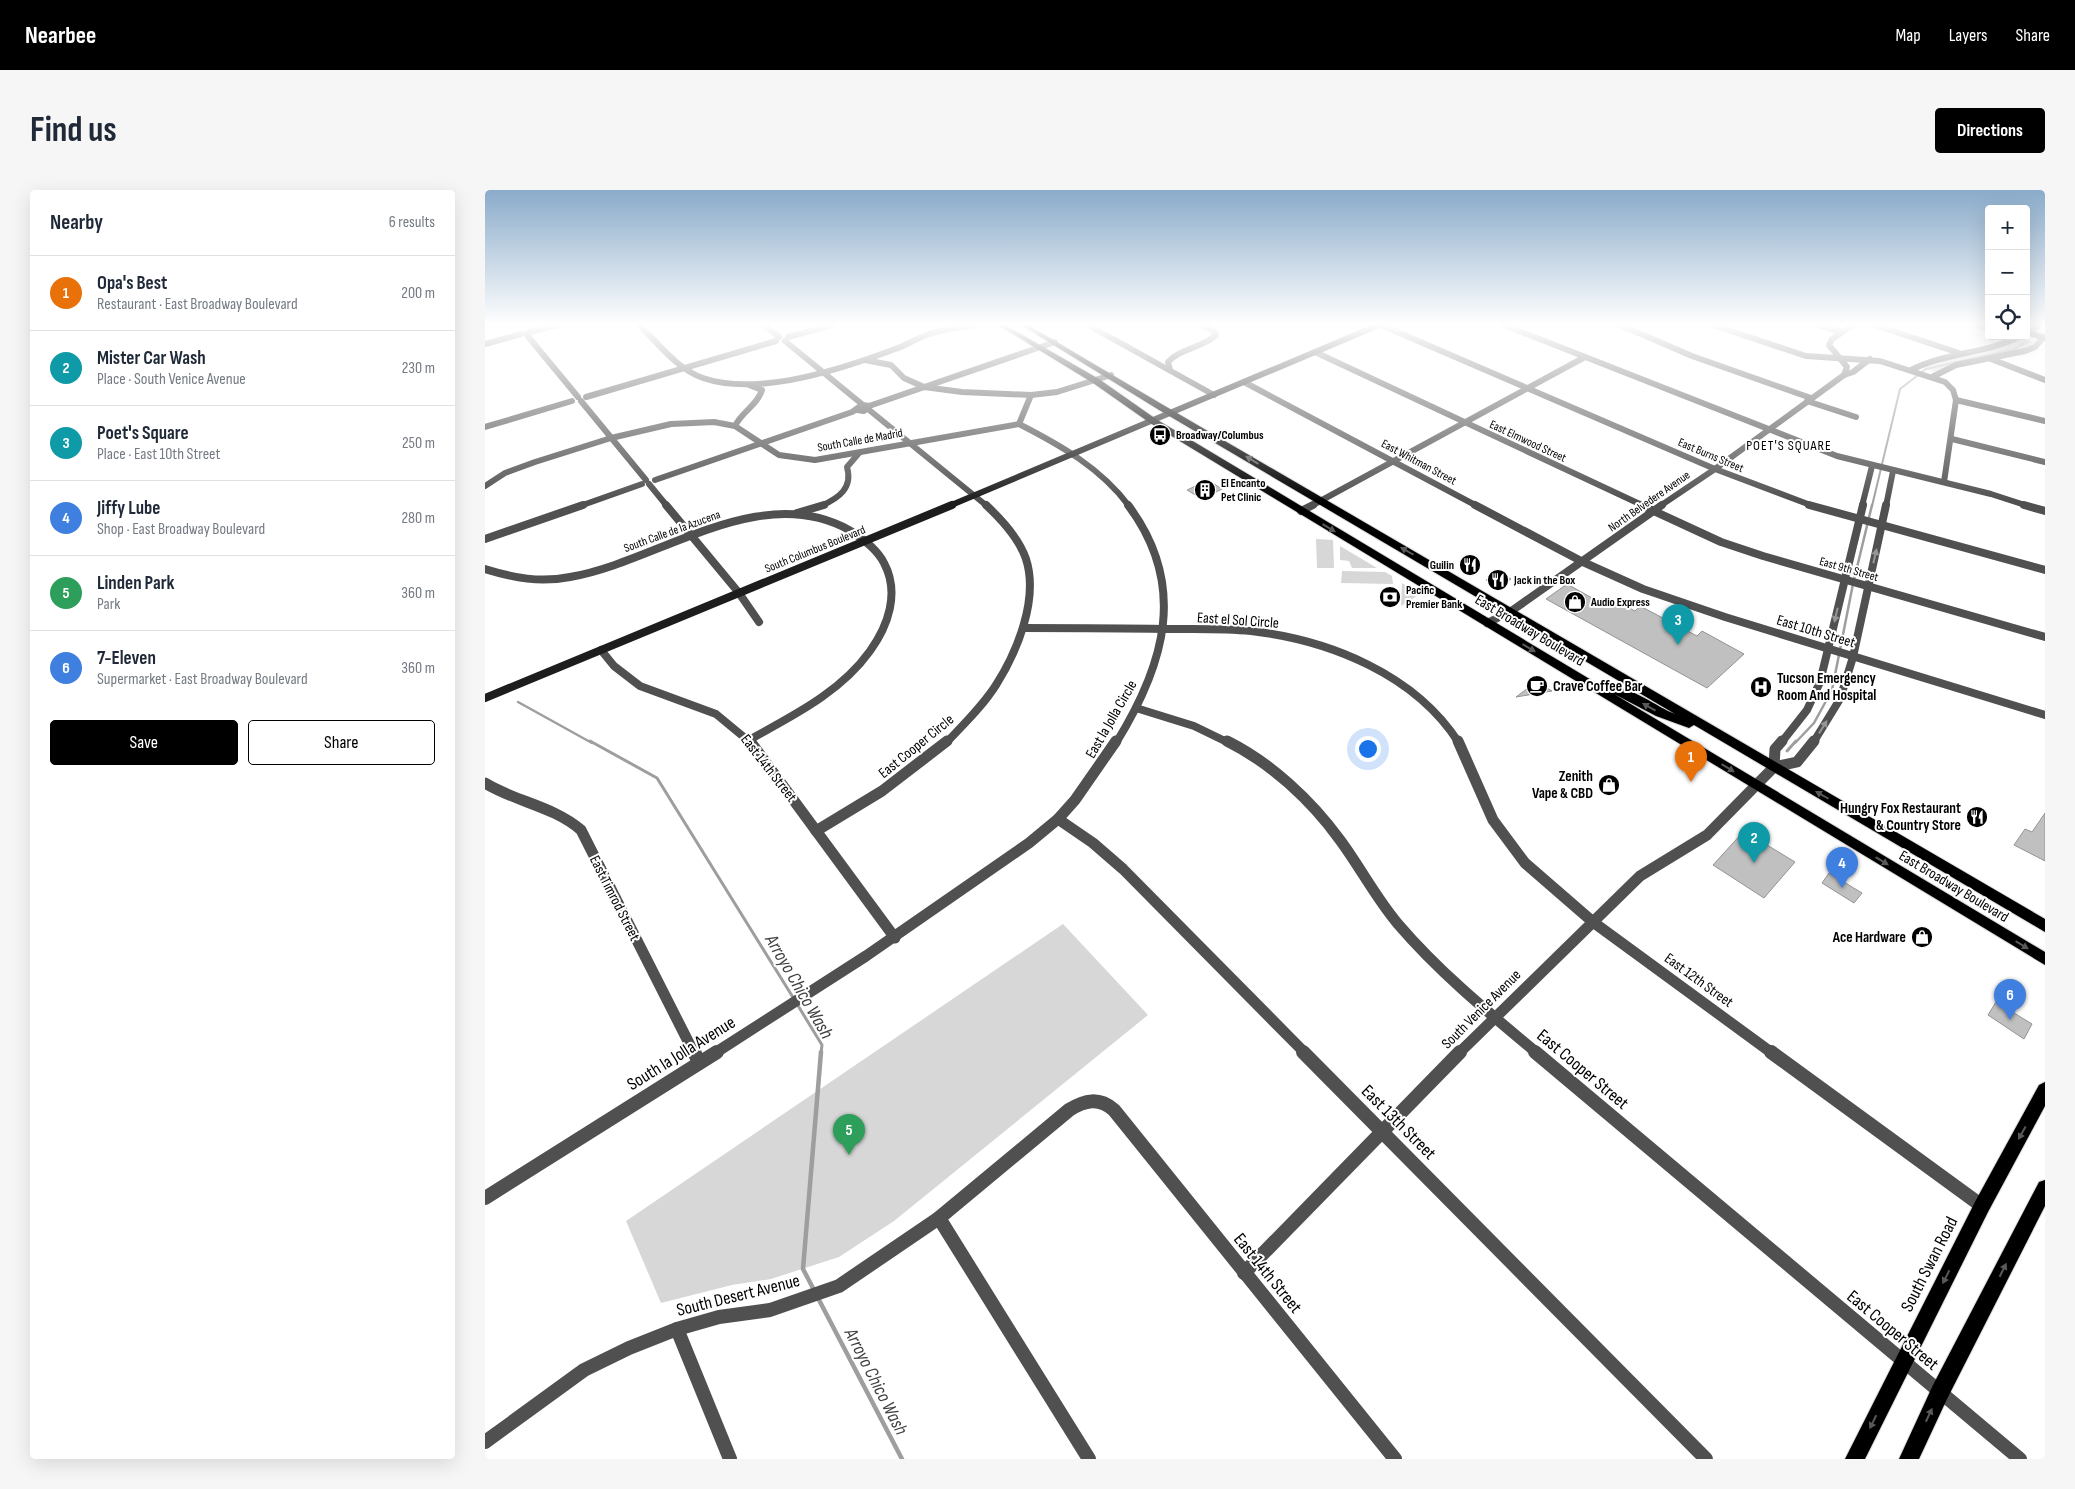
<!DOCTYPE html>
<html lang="en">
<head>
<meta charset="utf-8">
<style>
  :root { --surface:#fff; --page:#f6f6f7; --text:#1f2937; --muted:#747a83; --line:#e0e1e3; --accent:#000 }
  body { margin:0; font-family:"Sofia Sans Condensed",sans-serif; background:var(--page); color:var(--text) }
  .controls { position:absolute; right:15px; top:15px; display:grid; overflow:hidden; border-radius:5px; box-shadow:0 5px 20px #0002 }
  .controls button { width:45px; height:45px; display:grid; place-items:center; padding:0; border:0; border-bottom:1px solid var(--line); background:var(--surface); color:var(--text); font:25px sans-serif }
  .you { position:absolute; left:882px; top:558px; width:18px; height:18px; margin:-12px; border:4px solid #fff; border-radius:50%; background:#1a73e8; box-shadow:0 0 0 8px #1a73e833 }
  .badge { display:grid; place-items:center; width:32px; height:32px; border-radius:50%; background:var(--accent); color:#fff; font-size:16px; font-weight:700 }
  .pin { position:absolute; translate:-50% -41px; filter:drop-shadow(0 1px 2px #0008) }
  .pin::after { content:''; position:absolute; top:26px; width:18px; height:15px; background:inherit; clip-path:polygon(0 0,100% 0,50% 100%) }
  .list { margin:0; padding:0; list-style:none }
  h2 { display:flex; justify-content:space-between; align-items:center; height:65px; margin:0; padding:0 20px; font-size:21px }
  h2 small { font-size:16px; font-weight:400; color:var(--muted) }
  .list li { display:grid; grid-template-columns:32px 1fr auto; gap:15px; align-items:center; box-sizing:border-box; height:75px; padding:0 20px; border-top:1px solid var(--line) }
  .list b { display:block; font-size:19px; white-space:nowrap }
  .list p { margin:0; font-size:16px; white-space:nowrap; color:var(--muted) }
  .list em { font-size:16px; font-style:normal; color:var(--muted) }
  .actions { display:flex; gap:10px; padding:15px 20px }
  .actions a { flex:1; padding:11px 0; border:1px solid var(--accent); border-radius:5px; text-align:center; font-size:18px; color:var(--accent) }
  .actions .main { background:var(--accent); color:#fff }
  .icon { flex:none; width:28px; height:28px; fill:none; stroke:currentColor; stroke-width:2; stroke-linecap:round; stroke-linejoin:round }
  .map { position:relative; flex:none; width:1560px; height:1269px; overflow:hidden; border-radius:5px }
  header { display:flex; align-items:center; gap:30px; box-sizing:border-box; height:70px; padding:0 25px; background:var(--accent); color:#fff }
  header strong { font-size:24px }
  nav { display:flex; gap:28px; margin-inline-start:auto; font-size:18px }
  .intro { display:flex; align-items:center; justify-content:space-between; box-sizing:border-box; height:120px; padding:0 30px }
  h1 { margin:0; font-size:35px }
  .button { padding:12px 22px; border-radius:5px; background:var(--accent); color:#fff; font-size:18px; font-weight:700 }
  main { display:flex; gap:30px; padding:0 30px }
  aside { flex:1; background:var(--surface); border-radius:5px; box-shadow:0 5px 20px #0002 }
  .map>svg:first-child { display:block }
  .green { fill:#d7d7d7 }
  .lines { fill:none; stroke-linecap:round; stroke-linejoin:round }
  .stream-far3 { stroke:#9e9e9e; stroke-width:2 }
  .stream-far2 { stroke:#9e9e9e; stroke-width:2.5 }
  .stream-far1 { stroke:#9e9e9e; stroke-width:3 }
  .stream { stroke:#9e9e9e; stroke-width:4.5 }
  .building { fill:#c0c0c0; stroke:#949494 }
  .primary-casing { stroke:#dbdbdb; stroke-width:2 }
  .street-far3 { stroke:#505050; stroke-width:6 }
  .street-far2 { stroke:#505050; stroke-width:8 }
  .street-far1 { stroke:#505050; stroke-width:11 }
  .street { stroke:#505050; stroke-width:14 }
  .secondary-far1 { stroke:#1d1d1d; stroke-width:6 }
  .secondary { stroke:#1d1d1d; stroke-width:8 }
  .primary { fill:#000; fill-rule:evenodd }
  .oneway { fill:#595959 }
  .oneway2 { fill:#969696 }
  .labels { text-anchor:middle; stroke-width:4; stroke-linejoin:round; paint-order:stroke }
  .far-poi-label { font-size:12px; font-weight:bold; fill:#000; stroke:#fff; text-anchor:start }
  .far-street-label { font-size:12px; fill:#000; stroke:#fff }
  .far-neighbourhood-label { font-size:14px; letter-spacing:1px; fill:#000; stroke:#fff }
  .street-label { font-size:15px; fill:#000; stroke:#fff }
  .poi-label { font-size:15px; font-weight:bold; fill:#000; stroke:#fff; text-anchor:end }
  .near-street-label { font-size:18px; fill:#000; stroke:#fff }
  .near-water-label { font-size:19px; font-style:italic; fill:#3f3f3f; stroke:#fff }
</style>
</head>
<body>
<header>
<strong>Nearbee</strong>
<nav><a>Map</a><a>Layers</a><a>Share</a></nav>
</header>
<div class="intro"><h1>Find us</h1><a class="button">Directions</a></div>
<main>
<aside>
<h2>Nearby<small>6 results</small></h2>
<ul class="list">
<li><span class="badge" style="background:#e8710a">1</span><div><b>Opa's Best</b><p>Restaurant · East Broadway Boulevard</p></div><em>200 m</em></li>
<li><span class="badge" style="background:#0f9aa8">2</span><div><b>Mister Car Wash</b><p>Place · South Venice Avenue</p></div><em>230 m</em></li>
<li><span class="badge" style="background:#0f9aa8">3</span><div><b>Poet's Square</b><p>Place · East 10th Street</p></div><em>250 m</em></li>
<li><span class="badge" style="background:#3f7fe0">4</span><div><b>Jiffy Lube</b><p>Shop · East Broadway Boulevard</p></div><em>280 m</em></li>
<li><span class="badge" style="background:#2e9e5b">5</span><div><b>Linden Park</b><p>Park</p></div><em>360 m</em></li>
<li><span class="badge" style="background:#3f7fe0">6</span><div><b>7-Eleven</b><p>Supermarket · East Broadway Boulevard</p></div><em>360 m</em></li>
</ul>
<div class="actions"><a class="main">Save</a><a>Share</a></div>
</aside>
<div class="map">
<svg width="1560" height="1269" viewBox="0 0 1560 1269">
  <rect width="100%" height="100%" fill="#fff"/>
  <!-- green -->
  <g class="green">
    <polygon points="1540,149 1549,153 1535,161 1469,174 1450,182 1437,178 1437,175 1519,157"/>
    <polygon points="831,349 848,350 849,378 832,378"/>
    <polygon points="855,356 892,378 867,378 864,371 855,370"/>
    <polygon points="857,381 900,382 907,386 908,394 856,393"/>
    <polygon points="917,393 935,404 916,416"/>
    <polygon points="578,734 663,825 409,1031 354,1067 286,1089 247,1095 176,1113 141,1031"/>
  </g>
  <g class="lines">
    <!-- stream-far3 -->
    <polyline class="stream-far3" points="1387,316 1415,199 1441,179 1529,159 1544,151"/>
    <!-- stream-far2 -->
    <g class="stream-far2">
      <polyline points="33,512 107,553"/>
      <polyline points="1310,553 1329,533 1347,500 1368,394 1387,315"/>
    </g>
    <!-- stream-far1 -->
    <g class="stream-far1">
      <polyline points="105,551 172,588 309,809"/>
      <polyline points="1302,561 1311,551"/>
      <polyline points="312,814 337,855 336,863"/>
    </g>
    <!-- stream -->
    <g class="stream">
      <polyline points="329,1100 318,1079 336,862"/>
      <polyline points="333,1108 417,1269"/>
    </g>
  </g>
  <!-- building -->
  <g class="building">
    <polygon points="723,290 737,299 717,309 702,300"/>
    <polygon points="1013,382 1026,389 1014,397 1001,390"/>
    <polygon points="1082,394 1116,413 1123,407 1150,421 1155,416 1212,446 1217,441 1259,464 1222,498 1061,409"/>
    <polygon points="1051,492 1067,501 1031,507"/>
    <polygon points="1560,623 1560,671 1529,655 1540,639 1547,642"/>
    <polygon points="1259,641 1310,672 1279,708 1228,675"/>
    <polygon points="1344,683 1377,703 1369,713 1337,693"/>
    <polygon points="1511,812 1547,834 1539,849 1503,825"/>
  </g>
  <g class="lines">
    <!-- primary casing -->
    <g class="primary-casing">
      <g id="primary">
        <path d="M513 135H520L614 189 671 229 1118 497C1137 490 1171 517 1190 524L674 220 536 135H543L680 216 1560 729V742L1209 535 1204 538 1171 526 1129 504 1560 762V775L665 233 608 193Z"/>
        <polygon points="1560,892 1560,916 1503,1022 1380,1269 1360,1269 1491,1010 1554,895"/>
        <polygon points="1560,990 1560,1016 1462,1209 1434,1269 1414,1269 1448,1195 1554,992"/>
      </g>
    </g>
    <!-- street-far3 -->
    <g class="street-far3">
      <path d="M154 135C173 153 192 179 218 188 273 207 357 179 410 159 422 155 432 148 444 144 459 139 474 138 489 135"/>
      <polyline points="279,135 294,147"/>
      <polyline points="603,135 729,205"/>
      <polyline points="896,135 1230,279 1328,316"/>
      <polyline points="1019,135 1352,266 1506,304 1543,316"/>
      <polyline points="1135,135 1207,166 1326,208"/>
      <polyline points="1228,135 1321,166 1395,171 1460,192 1468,200 1471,210 1459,292"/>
      <polyline points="1333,135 1357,142"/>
      <polyline points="1390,135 1474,163"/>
      <polyline points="1493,135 1504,138"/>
      <polyline points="44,142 73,135"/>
      <polyline points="1544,143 1554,135"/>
      <polyline points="41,144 93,207"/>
      <polyline points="303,147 347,135"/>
      <polyline points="300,151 378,215"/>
      <polyline points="0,154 36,144"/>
      <polyline points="830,162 1159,316"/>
      <polyline points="1506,169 1560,190"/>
      <polyline points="380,170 406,175 419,188 439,197 477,202 546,205 572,202 626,185"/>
      <path d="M685 180 683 172C696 158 717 158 731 145L729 141 715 135"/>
      <path d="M1426 180C1461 162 1501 164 1536 146"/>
      <polyline points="1359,185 1368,182 1385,169"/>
      <polyline points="1447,187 1471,175 1540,161 1550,157 1559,147"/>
      <polyline points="759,192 992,316"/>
      <polyline points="101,207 291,151"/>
      <polyline points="1471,210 1560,231"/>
      <polyline points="96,211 161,290"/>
      <polyline points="1322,211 1371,227"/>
      <polyline points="384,216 570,152"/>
      <polyline points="383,219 502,316"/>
      <polyline points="534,234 546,205"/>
      <path d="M534 234C575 255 616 278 644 316"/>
      <path d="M250 236C257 221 272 216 277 200L264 195"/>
      <polyline points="0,237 87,211"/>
      <polyline points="1467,249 1560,272"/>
      <polyline points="170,290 367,222 377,215 385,216 379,221 372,220"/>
      <polyline points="164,294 182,316"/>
      <polyline points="0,296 20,283 50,272 126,248 186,234 229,232 250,236 294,265 330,270 534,234"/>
      <polyline points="95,316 157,294"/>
      <path d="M336 316C354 308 368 298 362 277L374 263"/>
      <polyline points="826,316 1100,167"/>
      <polyline points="1175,316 1230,279 1359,185 1362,177 1344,155 1347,149 1368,135"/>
      <polyline points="1377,316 1387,276"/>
      <polyline points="1401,316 1408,281"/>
    </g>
    <!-- street-far2 -->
    <g class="street-far2">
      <polyline points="181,315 254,403 274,432"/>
      <polyline points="990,315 1098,372 1158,399 1240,427 1560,525"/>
      <polyline points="1156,315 1236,352 1278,366 1560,447"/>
      <polyline points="1324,315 1560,380"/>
      <polyline points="1539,315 1560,321"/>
      <polyline points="816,321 828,315"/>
      <polyline points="312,323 339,315"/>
      <polyline points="0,349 98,315"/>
      <path d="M0 379C29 388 55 393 85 387 173 372 274 290 364 340 377 348 392 359 399 373 415 403 403 436 385 461 355 503 307 526 264 550"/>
      <polyline points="1002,433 1025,422 1177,315"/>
      <path d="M538 438C585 438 632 438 679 439 708 439 737 438 766 441 844 450 930 484 974 553"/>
      <polyline points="116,460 129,476 155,496 231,524 266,553"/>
      <polyline points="651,518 709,536 744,553"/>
      <path d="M461 553C478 535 497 517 511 495 532 462 554 409 541 369 534 348 516 329 501 315"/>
      <path d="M631 553C680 474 703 395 643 315"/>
      <polyline points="1296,553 1322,520 1335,492 1378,315"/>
      <polyline points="1328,553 1355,509 1368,467 1401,315"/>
    </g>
    <!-- street-far1 -->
    <g class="street-far1">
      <polyline points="265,551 410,748"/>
      <path d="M742 551C786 573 826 610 855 650 875 677 891 708 913 734 954 782 1004 823 1052 863"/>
      <polyline points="973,551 1008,630 1040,673 1108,732 1287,863"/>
      <polyline points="1289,577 1290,559 1297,551"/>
      <path d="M0 593C31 612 68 616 96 640L209 863"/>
      <polyline points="573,629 608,653 638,679 820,863"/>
      <polyline points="331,641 397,601 462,551"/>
      <polyline points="230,863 381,766 544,653 573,629 590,610 631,551"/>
      <polyline points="974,863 1155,686 1222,645 1289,577 1312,572 1329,551"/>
    </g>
    <!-- street -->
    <g class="street">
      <polyline points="209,862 214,872"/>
      <polyline points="818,862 1221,1269"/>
      <polyline points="1050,862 1535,1269"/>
      <polyline points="1286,862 1497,1016"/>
      <polyline points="0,1008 232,862"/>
      <polyline points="454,1028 604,1269"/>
      <polyline points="759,1083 975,862"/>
      <polyline points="192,1139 245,1269"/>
      <path d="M0 1252 99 1180 144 1158 192 1139 234 1127 285 1120 354 1096 454 1028 584 920C600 910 614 907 629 920L910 1269"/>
    </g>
    <!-- secondary-far1 -->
    <g class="secondary-far1">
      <polyline points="1541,142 1560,148"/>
      <polyline points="464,316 894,135"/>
    </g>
    <!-- secondary -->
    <polyline class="secondary" points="0,508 467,315"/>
    <!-- primary -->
    <use href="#primary" class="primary"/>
  </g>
  <!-- one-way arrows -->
  <defs><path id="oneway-solid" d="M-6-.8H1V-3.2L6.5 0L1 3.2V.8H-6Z" transform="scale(1.25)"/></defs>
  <g class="oneway">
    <use href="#oneway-solid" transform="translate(767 270) rotate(-149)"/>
    <use href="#oneway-solid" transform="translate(844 338) rotate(31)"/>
    <use href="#oneway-solid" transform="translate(922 361) rotate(-150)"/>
    <use href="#oneway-solid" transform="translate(1044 458) rotate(31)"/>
    <use href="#oneway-solid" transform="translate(1164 517) rotate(-151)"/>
    <use href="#oneway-solid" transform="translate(1243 578) rotate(31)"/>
    <use href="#oneway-solid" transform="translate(1337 605) rotate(-150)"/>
    <use href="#oneway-solid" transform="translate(1397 671) rotate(31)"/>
    <use href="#oneway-solid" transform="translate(1537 755) rotate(31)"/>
    <use href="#oneway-solid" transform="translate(1537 943) rotate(119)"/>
    <use href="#oneway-solid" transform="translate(1518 1080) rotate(-63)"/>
    <use href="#oneway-solid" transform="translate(1461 1087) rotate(117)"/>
    <use href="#oneway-solid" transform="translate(1444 1225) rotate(-65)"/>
    <use href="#oneway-solid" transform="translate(1388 1232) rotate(116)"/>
  </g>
  <g class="oneway2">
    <use href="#oneway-solid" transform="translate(1390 366) rotate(-77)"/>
    <use href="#oneway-solid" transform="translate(1351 425) rotate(103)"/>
    <use href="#oneway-solid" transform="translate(1338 537) rotate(-58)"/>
  </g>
  <!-- sky -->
  <linearGradient id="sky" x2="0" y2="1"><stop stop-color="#8aabca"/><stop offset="0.43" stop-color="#fff"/><stop offset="1" stop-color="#fff" stop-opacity="0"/></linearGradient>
  <rect width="1560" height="312" fill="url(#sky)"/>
  <!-- icons -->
  <defs>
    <g id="bus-disc" transform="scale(1.125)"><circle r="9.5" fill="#000" stroke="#fff"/><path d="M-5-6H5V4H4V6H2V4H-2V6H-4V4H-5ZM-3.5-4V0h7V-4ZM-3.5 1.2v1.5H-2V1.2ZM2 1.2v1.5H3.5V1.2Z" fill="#fff"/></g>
    <g id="building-disc" transform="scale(1.125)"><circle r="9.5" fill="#000" stroke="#fff"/><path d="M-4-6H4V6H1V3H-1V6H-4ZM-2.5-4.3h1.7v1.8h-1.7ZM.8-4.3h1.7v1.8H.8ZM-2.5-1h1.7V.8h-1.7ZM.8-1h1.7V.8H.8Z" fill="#fff"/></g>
    <g id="restaurant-disc" transform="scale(1.125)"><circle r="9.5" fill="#000" stroke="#fff"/><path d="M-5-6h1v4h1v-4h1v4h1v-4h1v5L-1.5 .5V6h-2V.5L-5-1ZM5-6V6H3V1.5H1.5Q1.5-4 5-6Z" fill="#fff"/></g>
    <g id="bank-disc" transform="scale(1.125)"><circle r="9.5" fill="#000" stroke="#fff"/><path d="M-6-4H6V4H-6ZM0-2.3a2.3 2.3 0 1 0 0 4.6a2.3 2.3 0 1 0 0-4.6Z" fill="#fff"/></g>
    <g id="shop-disc" transform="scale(1.125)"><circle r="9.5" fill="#000" stroke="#fff"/><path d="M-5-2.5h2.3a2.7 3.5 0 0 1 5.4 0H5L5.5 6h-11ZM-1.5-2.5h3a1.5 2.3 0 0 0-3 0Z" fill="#fff"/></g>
    <g id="cafe-disc" transform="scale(1.125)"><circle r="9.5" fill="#000" stroke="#fff"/><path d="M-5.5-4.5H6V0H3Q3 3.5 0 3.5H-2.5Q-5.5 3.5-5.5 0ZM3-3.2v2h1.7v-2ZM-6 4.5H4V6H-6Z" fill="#fff"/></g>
    <g id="hospital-disc" transform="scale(1.125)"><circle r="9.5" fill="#000" stroke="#fff"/><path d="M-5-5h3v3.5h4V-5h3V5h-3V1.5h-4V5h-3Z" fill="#fff"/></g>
  </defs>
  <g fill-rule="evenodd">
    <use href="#bus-disc" x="675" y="245"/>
    <use href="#building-disc" x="720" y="300"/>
    <use href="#restaurant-disc" x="985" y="375"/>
    <use href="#restaurant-disc" x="1013" y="390"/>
    <use href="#bank-disc" x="905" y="407"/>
    <use href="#shop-disc" x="1090" y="412"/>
    <use href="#cafe-disc" x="1052" y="496"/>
    <use href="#hospital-disc" x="1276" y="497"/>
    <use href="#shop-disc" x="1124" y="595"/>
    <use href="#restaurant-disc" x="1492" y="627"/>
    <use href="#shop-disc" x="1437" y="747"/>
  </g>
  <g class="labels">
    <!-- far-poi labels -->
    <g class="far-poi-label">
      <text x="691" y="249">Broadway/Columbus</text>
      <text x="736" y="297">El Encanto<tspan x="736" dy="14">Pet Clinic</tspan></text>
      <text x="969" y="379" text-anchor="end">Guilin</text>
      <text x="1029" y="394">Jack in the Box</text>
      <text x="921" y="404">Pacific<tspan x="921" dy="14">Premier Bank</tspan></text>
      <text x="1106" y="416">Audio Express</text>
    </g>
    <!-- far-street labels -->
    <g class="far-street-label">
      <text transform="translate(375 250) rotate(-10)" y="4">South Calle de Madrid</text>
      <text transform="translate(1043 251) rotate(25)" y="4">East Elmwood Street</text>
      <text transform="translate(1226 265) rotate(23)" y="4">East Burns Street</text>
      <text transform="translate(934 272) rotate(28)" y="4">East Whitman Street</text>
      <text transform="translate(1164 311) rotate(-35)" y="4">North Belvedere Avenue</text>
      <text transform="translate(187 341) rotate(-20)" y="4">South Calle de la Azucena</text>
      <text transform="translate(330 359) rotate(-22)" y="4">South Columbus Boulevard</text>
      <text transform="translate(1364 379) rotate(16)" y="4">East 9th Street</text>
    </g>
    <!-- far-neighbourhood labels -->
    <g class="far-neighbourhood-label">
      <text x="1304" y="260">POET'S SQUARE</text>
    </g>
    <!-- street labels -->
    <g class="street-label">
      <text transform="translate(753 430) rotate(4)" y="5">East el Sol Circle</text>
      <text transform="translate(1045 440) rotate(31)" y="5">East Broadway Boulevard</text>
      <text transform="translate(1331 441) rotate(17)" y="5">East 10th Street</text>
      <text transform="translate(626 529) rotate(-60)" y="5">East la Jolla Circle</text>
      <text transform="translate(431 556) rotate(-39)" y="5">East Cooper Circle</text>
      <text transform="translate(284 578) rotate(52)" y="5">East 14th Street</text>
      <text transform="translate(1469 696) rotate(31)" y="5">East Broadway Boulevard</text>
      <text transform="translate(130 708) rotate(63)" y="5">East Timrod Street</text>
      <text transform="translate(1214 790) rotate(36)" y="5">East 12th Street</text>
      <text transform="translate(996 819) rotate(-45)" y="5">South Venice Avenue</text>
    </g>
    <!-- poi labels -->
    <g class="poi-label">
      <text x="1292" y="493" text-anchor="start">Tucson Emergency<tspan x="1292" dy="17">Room And Hospital</tspan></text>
      <text x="1068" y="501" text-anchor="start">Crave Coffee Bar</text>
      <text x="1108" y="591">Zenith<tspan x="1108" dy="17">Vape &amp; CBD</tspan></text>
      <text x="1476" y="623">Hungry Fox Restaurant<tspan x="1476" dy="17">&amp; Country Store</tspan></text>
      <text x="1421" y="752">Ace Hardware</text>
    </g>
    <!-- near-street labels -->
    <g class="near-street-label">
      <text transform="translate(196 863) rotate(-32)" y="6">South la Jolla Avenue</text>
      <text transform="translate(1098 879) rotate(40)" y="6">East Cooper Street</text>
      <text transform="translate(914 932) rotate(45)" y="6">East 13th Street</text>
      <text transform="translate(1444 1074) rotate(-63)" y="6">South Swan Road</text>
      <text transform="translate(783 1083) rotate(51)" y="6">East 14th Street</text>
      <text transform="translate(253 1105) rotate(-14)" y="6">South Desert Avenue</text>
      <text transform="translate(1408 1140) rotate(40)" y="6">East Cooper Street</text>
    </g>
    <!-- near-water labels -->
    <g class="near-water-label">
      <text transform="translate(315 796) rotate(60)" y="7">Arroyo Chico Wash</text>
      <text transform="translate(392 1191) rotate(63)" y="7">Arroyo Chico Wash</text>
    </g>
  </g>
</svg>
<div class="controls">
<button>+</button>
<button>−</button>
<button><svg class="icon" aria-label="locate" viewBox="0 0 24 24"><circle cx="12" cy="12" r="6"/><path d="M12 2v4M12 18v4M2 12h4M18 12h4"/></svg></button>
</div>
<div class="you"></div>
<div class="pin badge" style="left:1206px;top:592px;background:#e8710a">1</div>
<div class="pin badge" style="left:1269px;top:673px;background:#0f9aa8">2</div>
<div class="pin badge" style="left:1193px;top:455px;background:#0f9aa8">3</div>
<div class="pin badge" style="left:1357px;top:698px;background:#3f7fe0">4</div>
<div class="pin badge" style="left:364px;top:965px;background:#2e9e5b">5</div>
<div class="pin badge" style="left:1525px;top:830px;background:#3f7fe0">6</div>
</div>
</main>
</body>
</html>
